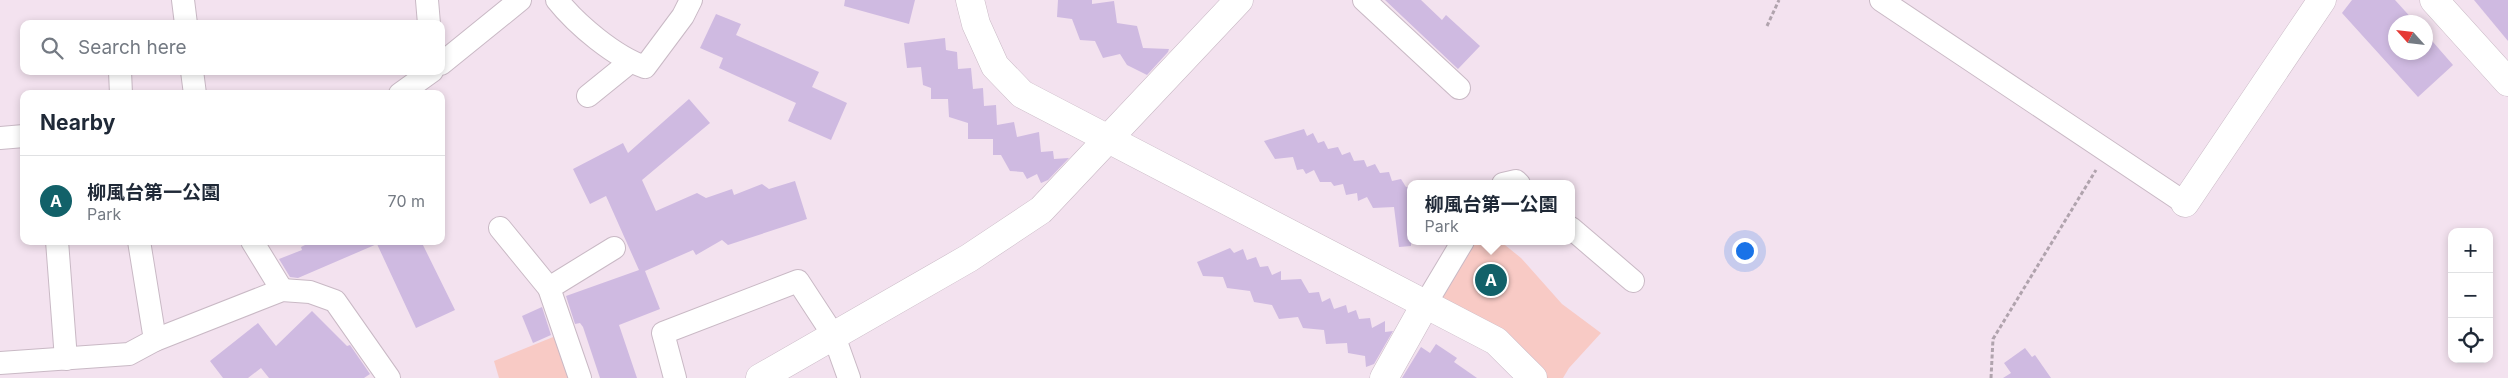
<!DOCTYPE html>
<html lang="en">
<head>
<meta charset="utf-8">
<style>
  :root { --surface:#fff; --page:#f6f6f7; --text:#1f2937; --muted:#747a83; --line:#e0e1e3; --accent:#126169 }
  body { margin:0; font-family:Inter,"Noto Sans JP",sans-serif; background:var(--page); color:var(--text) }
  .controls { position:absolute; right:15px; bottom:15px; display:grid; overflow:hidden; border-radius:10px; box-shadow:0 2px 8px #0003 }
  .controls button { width:45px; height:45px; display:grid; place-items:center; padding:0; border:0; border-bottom:1px solid var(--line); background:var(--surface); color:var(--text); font:25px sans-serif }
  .compass { position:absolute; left:2388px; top:15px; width:45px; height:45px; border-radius:50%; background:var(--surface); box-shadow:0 2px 8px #0003; rotate:297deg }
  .you { position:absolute; left:1744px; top:250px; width:18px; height:18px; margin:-12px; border:4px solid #fff; border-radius:50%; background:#1a73e8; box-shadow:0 0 0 8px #1a73e833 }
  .badge { display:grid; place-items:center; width:32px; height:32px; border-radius:50%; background:var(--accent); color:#fff; font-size:16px; font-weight:700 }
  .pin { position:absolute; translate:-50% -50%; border:2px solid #fff; box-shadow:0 1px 5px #0006 }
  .popup { position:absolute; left:1407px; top:180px; width:168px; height:65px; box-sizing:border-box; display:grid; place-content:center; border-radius:10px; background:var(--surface); filter:drop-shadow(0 1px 4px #0005); font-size:16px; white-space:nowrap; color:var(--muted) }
  .popup b { font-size:19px; color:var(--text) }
  .popup::after { content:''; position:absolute; left:50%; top:100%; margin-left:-10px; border:10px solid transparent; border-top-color:var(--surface) }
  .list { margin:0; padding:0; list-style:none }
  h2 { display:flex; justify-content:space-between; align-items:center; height:65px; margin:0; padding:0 20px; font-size:21px }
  h2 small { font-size:16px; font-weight:400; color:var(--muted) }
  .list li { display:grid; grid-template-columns:32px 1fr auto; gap:15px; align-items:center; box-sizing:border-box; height:90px; padding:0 20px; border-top:1px solid var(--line) }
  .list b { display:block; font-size:19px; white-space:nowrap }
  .list p { margin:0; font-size:16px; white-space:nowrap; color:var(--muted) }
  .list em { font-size:16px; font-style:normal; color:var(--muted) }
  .icon { flex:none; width:28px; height:28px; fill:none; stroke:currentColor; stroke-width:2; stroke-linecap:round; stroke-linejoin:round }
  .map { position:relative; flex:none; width:2508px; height:378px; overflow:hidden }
  .search { position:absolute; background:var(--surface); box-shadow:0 2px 8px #0003; left:20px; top:20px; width:425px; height:55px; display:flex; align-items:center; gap:12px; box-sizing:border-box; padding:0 18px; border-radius:10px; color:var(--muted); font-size:19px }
  .panel { position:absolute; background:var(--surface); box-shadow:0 2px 8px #0003; left:20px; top:90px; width:425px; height:155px; border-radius:10px }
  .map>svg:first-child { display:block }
  .green { fill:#f8cac5 }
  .building { fill:#cfbae1 }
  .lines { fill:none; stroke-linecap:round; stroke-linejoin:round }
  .street-casing { stroke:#c9b9c5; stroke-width:24 }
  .secondary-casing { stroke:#c9b9c5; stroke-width:29 }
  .path { stroke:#b0a3ad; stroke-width:3; stroke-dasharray:4 2.5; stroke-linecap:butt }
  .street { stroke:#fff; stroke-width:22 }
  .secondary { stroke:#fff; stroke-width:28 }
</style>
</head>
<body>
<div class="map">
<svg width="2508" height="378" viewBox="0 0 2508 378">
  <rect width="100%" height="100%" fill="#f3e2ef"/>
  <!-- green -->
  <g class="green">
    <polygon points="1466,241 1500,241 1521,258 1562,304 1601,333 1569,368 1563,378 1539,378 1429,302"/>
    <polygon points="563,333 577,378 499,378 494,361"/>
  </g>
  <!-- building -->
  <g class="building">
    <polygon points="845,0 915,0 909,24 844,6"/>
    <polygon points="1058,0 1092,0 1092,4 1114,1 1117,23 1137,26 1143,48 1169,49 1168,52 1147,75 1127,65 1120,54 1103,58 1095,41 1080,40 1072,19 1057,17"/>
    <polygon points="1385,0 1421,0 1442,20 1446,15 1480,46 1458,69"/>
    <polygon points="2352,0 2395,0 2415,22 2396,22 2396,52 2426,52 2426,34 2453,65 2418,97 2342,13"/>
    <polygon points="2474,0 2508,0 2508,41"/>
    <polygon points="716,14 741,24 736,35 819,72 812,87 847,103 831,140 788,121 796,103 719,68 723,58 700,48"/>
    <polygon points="945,38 946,50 957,52 958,69 971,68 973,89 983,88 984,106 996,105 997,125 1014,122 1017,137 1039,132 1041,152 1053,151 1054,159 1069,158 1048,180 1041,183 1037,174 1027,179 1023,172 1010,171 1001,155 993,155 993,139 968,139 968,123 949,117 948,99 931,99 931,88 923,85 921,67 907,68 904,43"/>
    <polygon points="689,99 710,123 642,180 656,211 697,193 706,198 732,189 734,195 762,184 769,189 795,181 807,219 728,245 722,240 696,255 693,250 645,271 660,309 619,325 637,378 600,378 583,327 580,323 575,324 566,296 639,270 606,196 590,204 573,169 623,143 628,153"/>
    <polygon points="1304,129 1307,136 1313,133 1318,143 1324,141 1328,149 1338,147 1342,155 1350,152 1354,161 1364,160 1367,167 1375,164 1380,173 1389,172 1392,181 1401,179 1406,187 1411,186 1411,246 1399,247 1394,207 1373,208 1367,197 1358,201 1357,193 1346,195 1343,184 1334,186 1331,182 1320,182 1314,170 1306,174 1303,169 1297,170 1293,157 1275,159 1264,141"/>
    <polygon points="313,241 421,241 455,310 416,328 377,244 298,278 290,277 279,259 302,250 301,247"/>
    <polygon points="1230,248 1234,253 1243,249 1247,260 1256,257 1260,267 1268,266 1272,275 1281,271 1281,280 1301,279 1309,293 1319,292 1322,302 1330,298 1334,309 1346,305 1348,313 1356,310 1359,319 1370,318 1372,328 1385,321 1385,332 1393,331 1374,364 1366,367 1365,356 1348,353 1347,343 1326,344 1324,330 1303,328 1298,317 1279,319 1272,305 1254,302 1250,291 1227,288 1223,277 1203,276 1197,262"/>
    <polygon points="542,307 551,335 533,343 522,316"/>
    <polygon points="312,311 347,346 350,345 370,374 364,378 269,378 261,368 248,378 223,378 210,361 258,323 276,346"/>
    <polygon points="1436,344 1457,358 1454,362 1477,378 1402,378 1421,347 1430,353"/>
    <polygon points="2025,348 2032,357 2035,355 2051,378 2003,378 2011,373 2004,363"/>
  </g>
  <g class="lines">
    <!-- street casing -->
    <g class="street-casing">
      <g id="street">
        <polyline points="183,0 186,24"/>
        <polyline points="427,0 429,24"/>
        <path d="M557 0C577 25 615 57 645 67L683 16 691 0"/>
        <polyline points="1364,0 1459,88"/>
        <polyline points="1881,0 2185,203"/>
        <polyline points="441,64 520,0"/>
        <polyline points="120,71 121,94"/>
        <polyline points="192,71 195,94"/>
        <polyline points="400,94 432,71"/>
        <polyline points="588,96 630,62"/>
        <polyline points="0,138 24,136"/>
        <polyline points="1503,184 1516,181 1519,184"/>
        <polyline points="500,228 549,288 580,378"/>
        <polyline points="1571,228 1633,281"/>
        <polyline points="57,241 66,359"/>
        <polyline points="252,241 282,290"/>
        <polyline points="549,288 614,248"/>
        <polyline points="1426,303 1463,241"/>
        <polyline points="155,340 282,290 310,292 335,301 389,378"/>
        <polyline points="0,363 129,354 155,340 139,241"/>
        <polyline points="675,378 663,333 798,281 834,336 849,378"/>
      </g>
    </g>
    <!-- secondary casing -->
    <g class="secondary-casing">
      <g id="secondary">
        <polyline points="970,0 976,24 995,66 1022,94 1496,341 1533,378"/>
        <polyline points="2434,0 2508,82"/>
        <polyline points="2185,203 2322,0"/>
        <polyline points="760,378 969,258 1041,210 1239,0"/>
        <polyline points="1384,378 1426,303"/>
      </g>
    </g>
    <!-- path -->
    <g class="path">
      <polyline points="1767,26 1779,0"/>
      <polyline points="1991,378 1993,339 2096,170"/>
    </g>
    <!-- street -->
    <use href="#street" class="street"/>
    <!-- secondary -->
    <use href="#secondary" class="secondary"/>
  </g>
</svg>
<div class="controls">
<button>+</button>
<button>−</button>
<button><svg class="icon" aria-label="locate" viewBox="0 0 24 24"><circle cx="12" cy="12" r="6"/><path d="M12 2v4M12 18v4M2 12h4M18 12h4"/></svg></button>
</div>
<svg class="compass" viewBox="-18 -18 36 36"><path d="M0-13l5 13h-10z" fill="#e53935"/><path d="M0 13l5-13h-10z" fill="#747a83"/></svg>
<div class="you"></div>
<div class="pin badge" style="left:1491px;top:280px">A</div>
<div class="popup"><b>柳風台第一公園</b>Park</div>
<div class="search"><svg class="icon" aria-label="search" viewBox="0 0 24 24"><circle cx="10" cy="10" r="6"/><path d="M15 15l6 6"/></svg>Search here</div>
<section class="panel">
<h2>Nearby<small></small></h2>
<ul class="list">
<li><span class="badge">A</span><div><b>柳風台第一公園</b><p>Park</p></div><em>70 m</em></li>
</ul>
</section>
</div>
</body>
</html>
